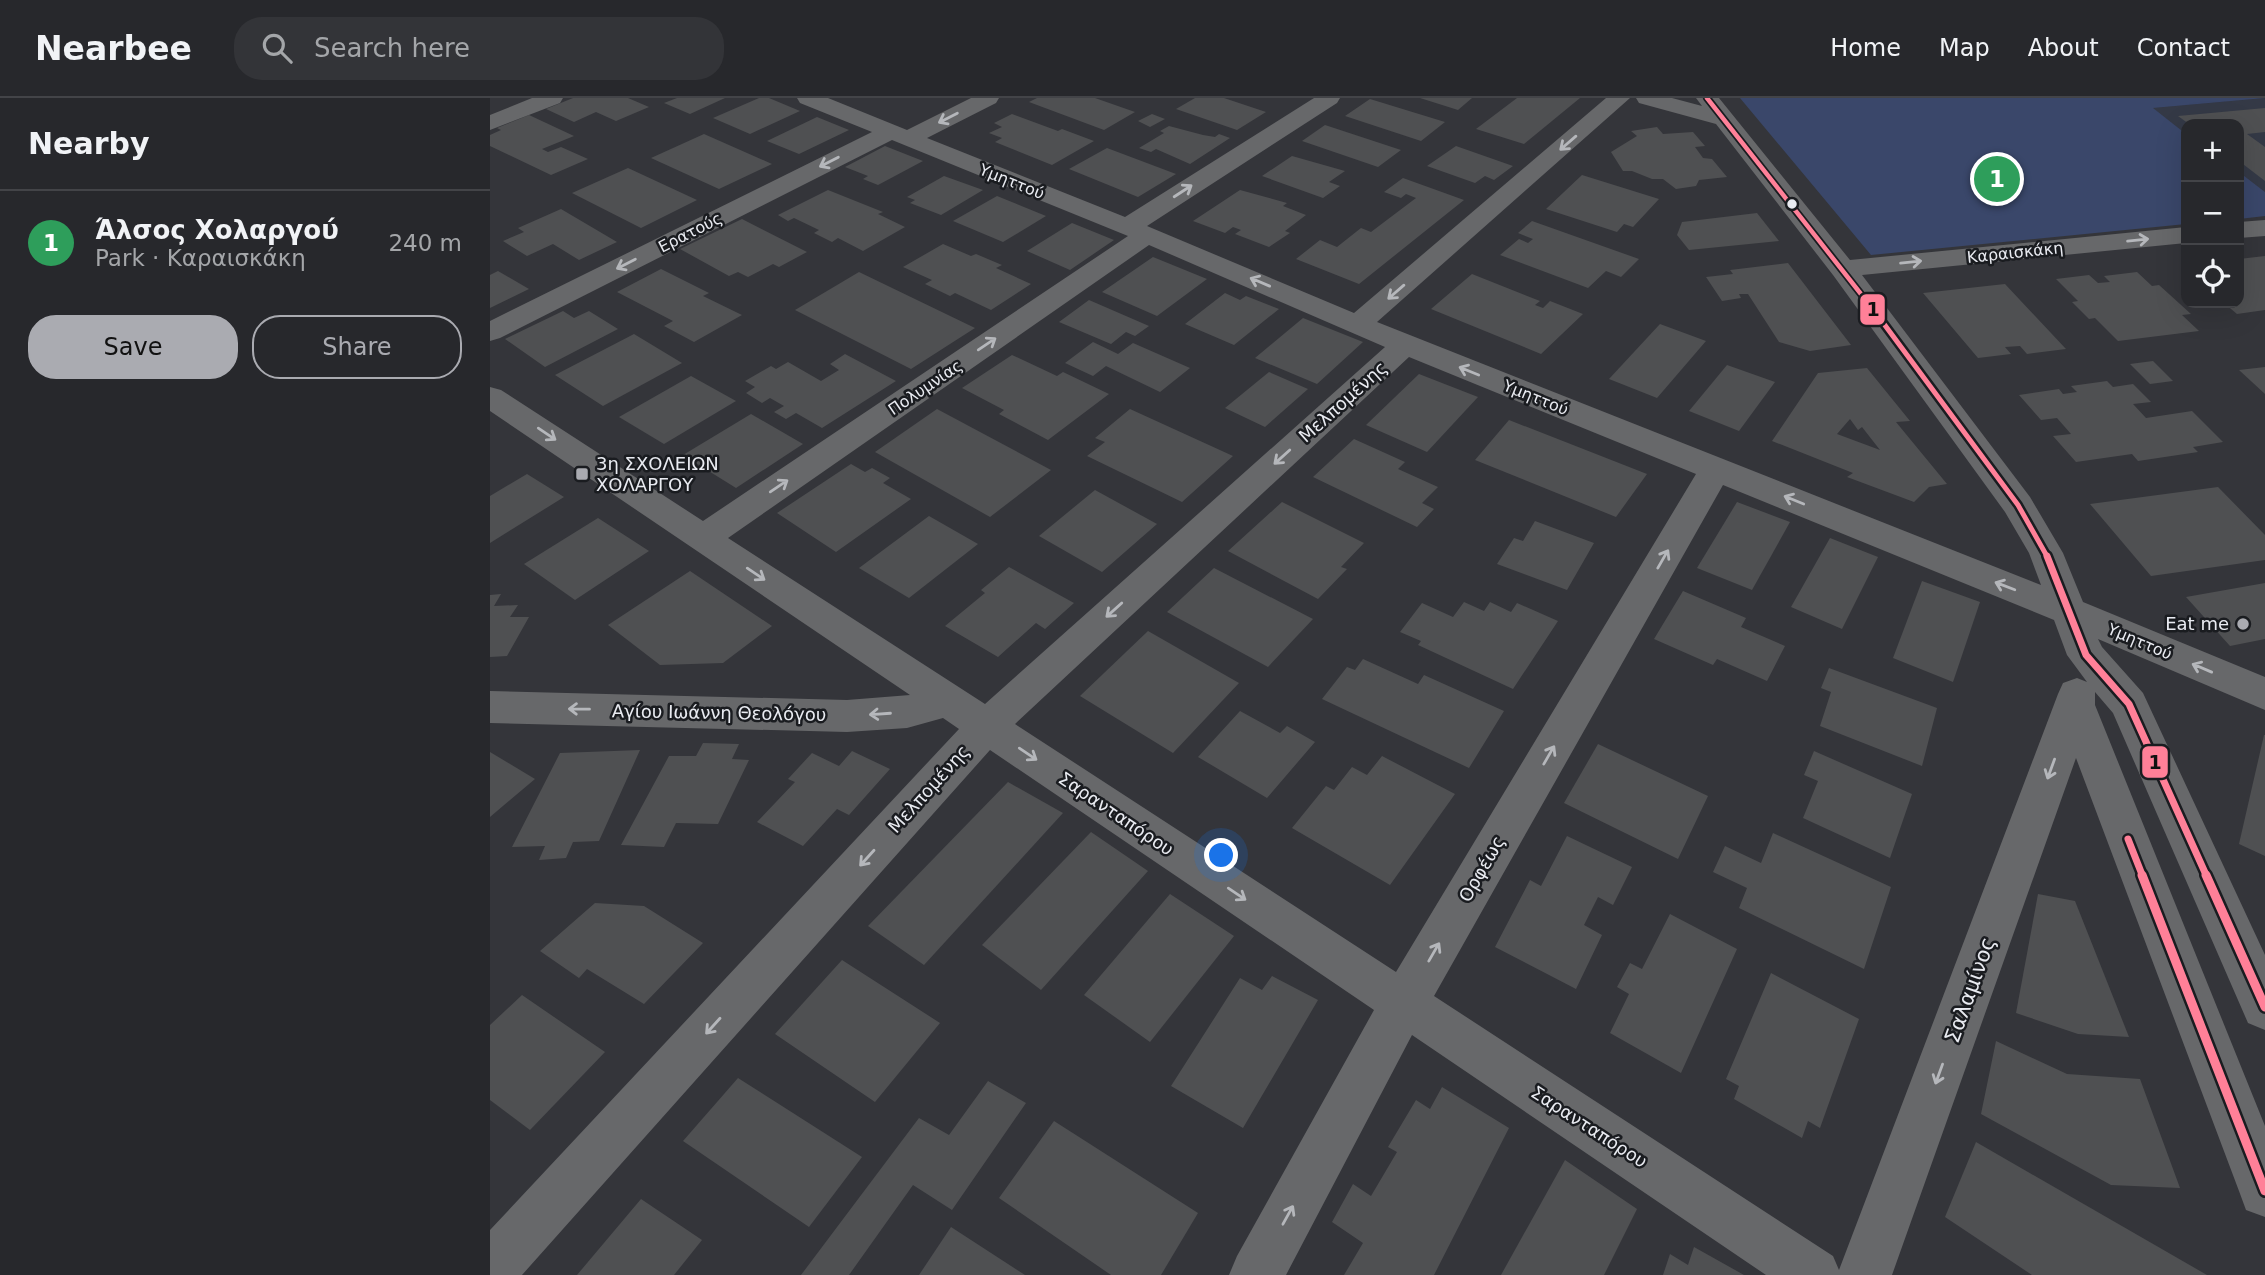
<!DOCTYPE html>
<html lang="en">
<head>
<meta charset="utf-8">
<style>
  :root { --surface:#27282c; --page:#333438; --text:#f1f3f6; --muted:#a4a6a9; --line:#434448; --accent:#aaabb1 }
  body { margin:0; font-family:"DejaVu Sans",sans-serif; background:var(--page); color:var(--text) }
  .controls { position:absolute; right:21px; top:21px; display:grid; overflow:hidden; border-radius:14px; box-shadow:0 7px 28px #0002 }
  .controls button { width:63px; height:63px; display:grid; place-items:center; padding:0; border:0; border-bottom:2px solid var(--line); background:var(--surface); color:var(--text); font:35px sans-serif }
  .you { position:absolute; left:732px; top:758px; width:24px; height:24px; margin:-18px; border:5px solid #fff; border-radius:50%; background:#1a73e8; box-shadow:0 0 0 10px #1a73e833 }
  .badge { display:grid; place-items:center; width:46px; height:46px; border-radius:50%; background:var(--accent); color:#fff; font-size:23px; font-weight:700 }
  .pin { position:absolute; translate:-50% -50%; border:4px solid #fff; box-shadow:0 2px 7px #0006 }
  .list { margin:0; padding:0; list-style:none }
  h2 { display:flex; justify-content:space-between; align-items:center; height:91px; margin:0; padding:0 28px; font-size:30px }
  h2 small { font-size:23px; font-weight:400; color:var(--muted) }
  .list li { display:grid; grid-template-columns:46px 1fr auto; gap:21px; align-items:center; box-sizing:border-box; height:105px; padding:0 28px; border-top:2px solid var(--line) }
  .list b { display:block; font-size:26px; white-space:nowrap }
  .list p { margin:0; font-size:23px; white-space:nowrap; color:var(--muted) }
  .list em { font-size:23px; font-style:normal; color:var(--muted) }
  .actions { display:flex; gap:14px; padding:21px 28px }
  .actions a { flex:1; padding:16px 0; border:2px solid var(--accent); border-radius:28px; text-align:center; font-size:24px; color:var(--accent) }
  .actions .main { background:var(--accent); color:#111 }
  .icon { flex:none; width:38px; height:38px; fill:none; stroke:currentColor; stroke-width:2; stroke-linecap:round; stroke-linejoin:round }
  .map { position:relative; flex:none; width:1775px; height:1177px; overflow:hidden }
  header { display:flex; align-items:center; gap:42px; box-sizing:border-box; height:98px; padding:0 35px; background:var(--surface); border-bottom:2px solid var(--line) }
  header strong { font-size:33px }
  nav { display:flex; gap:38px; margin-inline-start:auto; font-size:24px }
  .search { width:490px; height:63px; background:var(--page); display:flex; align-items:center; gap:18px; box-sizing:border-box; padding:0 24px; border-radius:28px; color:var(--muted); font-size:26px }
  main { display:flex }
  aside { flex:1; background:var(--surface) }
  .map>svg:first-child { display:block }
  .built { fill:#343946 }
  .green { fill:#3a476a }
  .building { fill:#4f5052; fill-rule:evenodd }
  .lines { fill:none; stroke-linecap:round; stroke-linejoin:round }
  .minor { fill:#67686a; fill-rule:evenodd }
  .bus-1-far3-casing { stroke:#1a1c20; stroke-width:8 }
  .bus-1-far2-casing { stroke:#1a1c20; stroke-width:10 }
  .bus-1-far1-casing { stroke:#1a1c20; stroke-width:12 }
  .bus-1-casing { stroke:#1a1c20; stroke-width:14 }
  .bus-1-far3 { stroke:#ff8098; stroke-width:4.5 }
  .bus-1-far2 { stroke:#ff8098; stroke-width:5 }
  .bus-1-far1 { stroke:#ff8098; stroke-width:7 }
  .bus-1 { stroke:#ff8098; stroke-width:9 }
  .oneway { stroke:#b5b7bb }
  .bus-dot { fill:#e9ebf1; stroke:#1a1c20; stroke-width:2.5 }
  .poi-dot { fill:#aaabb1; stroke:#1a1c20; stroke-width:2.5 }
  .labels { text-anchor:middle; stroke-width:5; stroke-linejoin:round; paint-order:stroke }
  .far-street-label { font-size:16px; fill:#e9ebf1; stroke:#1a1c20 }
  .street-label { font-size:18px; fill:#e9ebf1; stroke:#1a1c20 }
  .poi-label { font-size:18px; fill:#e9ebf1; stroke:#1a1c20; text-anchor:start }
  .near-street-label { font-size:21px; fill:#e9ebf1; stroke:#1a1c20 }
  .line-badge { stroke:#1a1c20; stroke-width:2.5 }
  .pale-badge-label { font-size:19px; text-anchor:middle; font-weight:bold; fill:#111 }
</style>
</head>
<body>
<header>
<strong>Nearbee</strong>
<div class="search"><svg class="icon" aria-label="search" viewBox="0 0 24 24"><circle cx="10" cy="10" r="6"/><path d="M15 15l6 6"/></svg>Search here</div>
<nav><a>Home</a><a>Map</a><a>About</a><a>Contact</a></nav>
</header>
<main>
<aside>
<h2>Nearby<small></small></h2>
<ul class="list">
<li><span class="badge" style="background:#2e9e5b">1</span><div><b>Άλσος Χολαργού</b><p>Park · Καραισκάκη</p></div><em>240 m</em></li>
</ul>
<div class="actions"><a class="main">Save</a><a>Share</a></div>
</aside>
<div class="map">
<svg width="1775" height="1177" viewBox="0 0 1775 1177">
  <rect width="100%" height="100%" fill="#34353a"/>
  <!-- built -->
  <polygon class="built" points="1775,0 1775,94 1749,74 1749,26 1696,26 1696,36 1662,10"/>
  <!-- green -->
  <g class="green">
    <polygon points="1250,0 1775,0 1663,10 1696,36 1696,126 1381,157"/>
    <polygon points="1749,74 1775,94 1775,118 1749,121"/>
  </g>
  <!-- building -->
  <g class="building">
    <polygon points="83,0 138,0 159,9 126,23 106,14 84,24 56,11"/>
    <polygon points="187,0 235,0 200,16 174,5"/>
    <polygon points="269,0 279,0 310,13 260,36 223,20"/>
    <polygon points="547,0 605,0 645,14 614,32 539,4"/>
    <polygon points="705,0 734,0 776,14 747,32 686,11"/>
    <polygon points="930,0 982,0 968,12"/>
    <polygon points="1027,0 1090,0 1034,46 986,31"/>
    <polygon points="880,1 955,24 931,43 855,18"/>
    <polygon points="1775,10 1775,34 1757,36 1775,49 1775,83 1749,63 1749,26 1699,26 1688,18"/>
    <polygon points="522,16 568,33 572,31 604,43 562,67 505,44 512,40 499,35 512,29 504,25"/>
    <polygon points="662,16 675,21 660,29 648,23"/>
    <polygon points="39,17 84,38 52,51 58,54 71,49 98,61 61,77 0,48 0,37 11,32 7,30"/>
    <polygon points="327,19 359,32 309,56 277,43"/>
    <polygon points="835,27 911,52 888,69 812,43"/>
    <polygon points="679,28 713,37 725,39 729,36 740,40 700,66 666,51 661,54 649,50 674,35 670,33"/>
    <polygon points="1167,29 1173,36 1203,34 1215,48 1205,49 1213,60 1222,61 1237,79 1209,82 1206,88 1186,91 1173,81 1162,81 1142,73 1133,73 1121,54 1147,38 1141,33"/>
    <polygon points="214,36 282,66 229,91 161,60"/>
    <polygon points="395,48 433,63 388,87 373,81 378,78 355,69"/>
    <polygon points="966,48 1023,68 1004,82 995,78 985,85 937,68"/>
    <polygon points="617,50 686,76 648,99 579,71"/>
    <polygon points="802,58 855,73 839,84 850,88 833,100 772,78"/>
    <polygon points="138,70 207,102 151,130 82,95"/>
    <polygon points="1092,77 1169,101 1143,129 1134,126 1127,134 1056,111"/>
    <polygon points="454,78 493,92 451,117 420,105 425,102 417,99"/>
    <polygon points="913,80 974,102 869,186 806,161 830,142 847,149 871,130 881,134 926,100 916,96 911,100 894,94"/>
    <polygon points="338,92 393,114 388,116 415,129 373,153 348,140 342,144 324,135 329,132 304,120 298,123 288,117"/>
    <polygon points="750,92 797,105 793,108 816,117 795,133 800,135 779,149 745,136 751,132 743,129 735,135 703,123"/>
    <polygon points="507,98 556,118 513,144 463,123"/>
    <polygon points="71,111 127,144 89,162 63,146 37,158 13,143 34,134 28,130"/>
    <polygon points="1267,115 1289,143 1199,152 1187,137 1192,124"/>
    <polygon points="252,121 317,154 289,169 283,166 258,179 248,174 239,178 190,151"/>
    <polygon points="1042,123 1149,161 1131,179 1116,173 1098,190 1010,157 1029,141 1038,145 1043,141 1028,135"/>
    <polygon points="582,125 624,142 580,172 537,153"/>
    <polygon points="453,146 481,158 486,156 512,167 506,170 541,186 501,212 465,195 460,198 435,186 442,182 413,169"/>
    <polygon points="1775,158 1775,212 1747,216 1734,205 1749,205 1749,161"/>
    <polygon points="663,159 717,181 667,218 612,194"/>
    <polygon points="1298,165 1361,247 1320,253 1289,244 1258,196 1249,196 1251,200 1232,203 1216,179 1243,176 1240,172"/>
    <polygon points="171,171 219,195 213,198 252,217 204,244 174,228 183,223 127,194"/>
    <polygon points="8,173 39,191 0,210 0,177"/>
    <polygon points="369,174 485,230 421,271 305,212"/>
    <polygon points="1647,174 1662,188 1669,187 1701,216 1692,217 1709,233 1628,243 1605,220 1599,221 1582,204 1588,203 1566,181 1599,177 1608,185 1620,184 1614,178"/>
    <polygon points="982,176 1050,203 1045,207 1053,210 1060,203 1093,216 1051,256 941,211"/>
    <polygon points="1515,186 1576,251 1537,256 1530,248 1515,249 1521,256 1488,260 1433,195"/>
    <polygon points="735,195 750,202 756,198 789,211 744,247 695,226"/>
    <polygon points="599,202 659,228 645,238 636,234 621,246 569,224"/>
    <polygon points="73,213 84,220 99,213 128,231 55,269 15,241"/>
    <polygon points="813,220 873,244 827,286 765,260"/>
    <polygon points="1170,226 1216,243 1167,300 1119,281"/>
    <polygon points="144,236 192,265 113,308 65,277"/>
    <polygon points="603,244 628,256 643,245 700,270 670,294 616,268 603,278 575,265"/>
    <polygon points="355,256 406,283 332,330 306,315 296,321 284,314 294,308 280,300 272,305 256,295 265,289 255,283 281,268 286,271 298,264 331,283 349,272 340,266"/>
    <polygon points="522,257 567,278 573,274 619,296 558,342 509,316 514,312 472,290"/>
    <polygon points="1663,263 1683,283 1660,286 1640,266"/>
    <polygon points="1237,267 1285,284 1249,333 1199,313"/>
    <polygon points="1775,269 1775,296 1749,272"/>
    <path d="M1377 270 1420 323 1406 324 1457 386 1439 389 1424 404 1357 379 1363 375 1282 343 1328 275ZM1360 321 1368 332 1372 329 1390 352 1347 336Z"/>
    <polygon points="779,274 818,291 775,329 735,310"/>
    <polygon points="929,276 988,299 937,354 876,327"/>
    <polygon points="201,278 246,303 174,346 129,319"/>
    <polygon points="1617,283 1623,289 1643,286 1661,304 1643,306 1656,320 1702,313 1733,344 1703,349 1708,354 1648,363 1642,356 1586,364 1563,338 1581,336 1567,320 1551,322 1529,297 1569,291 1573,296 1587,294 1581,288"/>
    <polygon points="447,311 561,372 500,419 385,354"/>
    <polygon points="640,311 743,358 692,404 597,358 615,344 605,340"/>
    <polygon points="261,316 313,346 246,390 193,357"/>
    <polygon points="1019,322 1157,376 1126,419 985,362"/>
    <polygon points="864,341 915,364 908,371 948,389 932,405 944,411 927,429 823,379"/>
    <polygon points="361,366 375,374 382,370 400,380 393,385 421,401 346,454 287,415"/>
    <polygon points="37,376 74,399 0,445 0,398"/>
    <polygon points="1728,389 1775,437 1775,462 1661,478 1600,406"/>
    <polygon points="605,392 667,426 612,474 549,438"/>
    <polygon points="792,404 874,445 851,469 857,471 828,501 738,453"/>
    <polygon points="1247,404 1300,424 1262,492 1207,470"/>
    <polygon points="439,418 488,446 419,500 369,470"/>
    <polygon points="108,420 159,453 85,502 34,466"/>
    <polygon points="1045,423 1104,445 1077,492 1007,466 1024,440 1033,443"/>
    <polygon points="1340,440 1388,459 1352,531 1301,509"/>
    <polygon points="519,469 584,505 555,531 546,525 508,559 455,528 495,495 491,492"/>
    <polygon points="724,470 823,521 778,569 677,514"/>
    <polygon points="200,473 282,528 233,565 170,567 118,527"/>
    <polygon points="1432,483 1490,504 1463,584 1403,560"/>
    <polygon points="1775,485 1775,541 1740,548 1696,499"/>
    <polygon points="1193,493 1256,520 1251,529 1295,548 1277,583 1227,561 1223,567 1164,541"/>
    <polygon points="11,496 4,508 28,507 20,519 39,519 17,558 0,559 0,497"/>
    <polygon points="974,504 994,513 1000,504 1021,514 1027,505 1068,523 1023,591 928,547 931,543 910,534 932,505 963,519"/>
    <polygon points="658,533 749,585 683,655 590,598"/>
    <polygon points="873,561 928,586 934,577 1014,613 979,670 832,601 857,569 865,572"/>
    <polygon points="1339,570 1447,610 1432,668 1330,628 1341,594 1331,590"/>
    <polygon points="750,613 790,635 797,628 825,644 777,700 708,659"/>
    <polygon points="1774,637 1775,637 1775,758 1749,746"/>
    <polygon points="213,645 249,646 242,661 259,662 228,726 186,725 174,749 131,747 179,658 206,658"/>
    <polygon points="1108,646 1218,698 1188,761 1074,705"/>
    <polygon points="150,652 109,743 83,744 76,760 49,762 55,748 22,749 70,655"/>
    <polygon points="362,653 400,671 359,717 347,711 313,748 267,724 305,684 298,681 322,655 349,668"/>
    <polygon points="1324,653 1422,696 1400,760 1313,720 1328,683 1314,677"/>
    <polygon points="0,654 45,681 0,719"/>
    <polygon points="892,658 965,696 900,787 802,730 836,688 844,692 862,669 877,677"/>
    <polygon points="518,684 573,715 434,867 378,828"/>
    <polygon points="601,734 658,773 551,892 492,847"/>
    <polygon points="1283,735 1401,789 1374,871 1249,810 1257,790 1223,774 1235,748 1271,765"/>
    <polygon points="1077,738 1142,769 1123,807 1108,799 1094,827 1112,837 1086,891 1005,849 1040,782 1051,788"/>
    <polygon points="680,796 744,838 660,944 594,897"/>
    <polygon points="1548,796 1585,803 1639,939 1588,936 1526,915"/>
    <polygon points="105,805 154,808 213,845 154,906 97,871 89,880 50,853"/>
    <polygon points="1180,816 1247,851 1191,975 1120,935 1139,896 1127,889 1140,865 1152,871"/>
    <polygon points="352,862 450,925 385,1004 285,936"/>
    <polygon points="1281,875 1369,921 1330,1030 1318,1023 1312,1040 1244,1001 1249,988 1236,981"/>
    <polygon points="782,878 828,902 753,1030 681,988 750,880 772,892"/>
    <polygon points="32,897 115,954 40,1032 0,1002 0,927"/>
    <polygon points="1506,943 1577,976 1650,981 1690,1090 1621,1087 1491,1016"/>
    <polygon points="248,980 372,1059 319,1129 193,1043"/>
    <polygon points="498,983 536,1005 462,1112 423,1087 359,1177 311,1177 429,1020 459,1037"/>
    <polygon points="952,989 1019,1030 944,1177 854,1177 873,1145 842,1124 863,1086 881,1098 907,1054 898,1049 926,1002 940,1011"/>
    <polygon points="564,1023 708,1115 671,1177 621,1177 509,1100"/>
    <polygon points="1486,1044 1717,1177 1542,1177 1455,1119"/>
    <polygon points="1075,1062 1147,1111 1114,1177 1011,1177"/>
    <polygon points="151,1101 212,1142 184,1177 87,1177"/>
    <polygon points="461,1129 535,1177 429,1177"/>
    <polygon points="1204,1149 1254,1177 1173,1177 1180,1156 1198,1167"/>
  </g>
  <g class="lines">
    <!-- minor -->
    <g class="minor">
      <polygon points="42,0 73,0 70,5 0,32 0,17"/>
      <path d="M307 0H338L417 32 481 0H509L506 5 437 40 635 119 824 0H850L847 5 657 128 864 215 1116 0H1140L887 224 1551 487 1539 455 1515 414 1343 177 1226 26 1149 5 1146 0H1182L1212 8 1206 0H1229L1360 162 1696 129V145L1372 177 1540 399 1573 455 1593 504 1775 579V612L1608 541 1612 549 1653 595 1775 857V932L1758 925 1623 615 1605 594V607L1775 1028V1119L1756 1112 1749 1093 1586 660 1402 1177H1276L922 937 796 1177H739L747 1158 884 912 500 652 32 1177H0V1132L469 631 453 620 417 630 357 634 0 625V593L357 602 420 597 0 313V289L11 292 213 423 638 138 402 42 10 240 0 243V223L382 34 310 5ZM659 147 895 249 495 606 238 440ZM919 259 1206 376 906 874 525 626ZM1233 387 1564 522 1577 557 1597 584 1587 580 1573 585 1568 596 1349 1172 1343 1158 944 898Z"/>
      <polygon points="1775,122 1775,138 1749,140 1749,124"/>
    </g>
    <!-- bus-1-far3 casing -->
    <g class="bus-1-far3-casing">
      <polyline id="bus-1-far3" points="1217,0 1378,205"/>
    </g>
    <!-- bus-1-far2 casing -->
    <g class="bus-1-far2-casing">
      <polyline id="bus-1-far2" points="1377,203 1528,407 1558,460"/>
    </g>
    <!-- bus-1-far1 casing -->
    <g class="bus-1-far1-casing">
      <g id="bus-1-far1">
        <polyline points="1557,458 1596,557 1639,606 1717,779"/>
        <polyline points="1638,741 1653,779"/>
      </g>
    </g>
    <!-- bus-1 casing -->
    <g class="bus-1-casing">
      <g id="bus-1">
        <polyline points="1652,777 1775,1093"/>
        <polyline points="1716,777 1775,909"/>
      </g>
    </g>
    <!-- bus-1-far3 -->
    <use href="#bus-1-far3" class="bus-1-far3"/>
    <!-- bus-1-far2 -->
    <use href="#bus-1-far2" class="bus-1-far2"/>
    <!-- bus-1-far1 -->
    <use href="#bus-1-far1" class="bus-1-far1"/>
    <!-- bus-1 -->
    <use href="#bus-1" class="bus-1"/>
  </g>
  <!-- one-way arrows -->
  <defs><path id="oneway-shaft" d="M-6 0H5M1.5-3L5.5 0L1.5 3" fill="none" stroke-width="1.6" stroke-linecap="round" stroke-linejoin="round" transform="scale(1.75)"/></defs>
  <g class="oneway">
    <use href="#oneway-shaft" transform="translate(458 20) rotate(153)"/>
    <use href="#oneway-shaft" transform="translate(1078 45) rotate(139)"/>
    <use href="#oneway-shaft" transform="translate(339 64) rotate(153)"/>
    <use href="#oneway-shaft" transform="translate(693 93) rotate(-33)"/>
    <use href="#oneway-shaft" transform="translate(1648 142) rotate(-6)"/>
    <use href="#oneway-shaft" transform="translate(1421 164) rotate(-6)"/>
    <use href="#oneway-shaft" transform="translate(136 166) rotate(153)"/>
    <use href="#oneway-shaft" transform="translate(770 184) rotate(-157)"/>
    <use href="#oneway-shaft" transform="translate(906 194) rotate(139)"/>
    <use href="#oneway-shaft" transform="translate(497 246) rotate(-34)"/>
    <use href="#oneway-shaft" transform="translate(979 273) rotate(-158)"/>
    <use href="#oneway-shaft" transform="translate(57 336) rotate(34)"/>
    <use href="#oneway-shaft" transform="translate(792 359) rotate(138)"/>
    <use href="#oneway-shaft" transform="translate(289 388) rotate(-34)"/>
    <use href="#oneway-shaft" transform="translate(1304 402) rotate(-158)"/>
    <use href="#oneway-shaft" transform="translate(1173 461) rotate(-60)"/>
    <use href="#oneway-shaft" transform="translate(266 476) rotate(34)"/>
    <use href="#oneway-shaft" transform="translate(1515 488) rotate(-159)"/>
    <use href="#oneway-shaft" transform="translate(624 512) rotate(138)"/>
    <use href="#oneway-shaft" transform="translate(1712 570) rotate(-157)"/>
    <use href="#oneway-shaft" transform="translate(89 611) rotate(-179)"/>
    <use href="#oneway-shaft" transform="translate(390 616) rotate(176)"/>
    <use href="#oneway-shaft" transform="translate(538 656) rotate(34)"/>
    <use href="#oneway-shaft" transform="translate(1059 657) rotate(-60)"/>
    <use href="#oneway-shaft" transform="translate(1561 671) rotate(110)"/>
    <use href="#oneway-shaft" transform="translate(377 760) rotate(132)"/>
    <use href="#oneway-shaft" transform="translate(747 796) rotate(34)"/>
    <use href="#oneway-shaft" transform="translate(944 854) rotate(-60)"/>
    <use href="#oneway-shaft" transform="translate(223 928) rotate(132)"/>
    <use href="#oneway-shaft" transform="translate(1449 976) rotate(110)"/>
    <use href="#oneway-shaft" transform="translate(798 1117) rotate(-61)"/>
  </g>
  <!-- markers -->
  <circle class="bus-dot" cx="1302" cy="106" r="6"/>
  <g class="poi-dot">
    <rect x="85" y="369" width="14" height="14" rx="3.5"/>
    <circle cx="1753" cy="526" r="7"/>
  </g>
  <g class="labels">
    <!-- far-street labels -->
    <g class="far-street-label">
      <text transform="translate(522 83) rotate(22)" y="6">Υμηττού</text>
      <text transform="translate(200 134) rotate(-27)" y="6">Ερατούς</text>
      <text transform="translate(1525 154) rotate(-6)" y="6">Καραισκάκη</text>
      <text transform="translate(435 289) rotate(-34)" y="6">Πολυμνίας</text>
      <text transform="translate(1046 299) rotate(22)" y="6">Υμηττού</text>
      <text transform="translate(1650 543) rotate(23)" y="6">Υμηττού</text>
    </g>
    <!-- street labels -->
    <g class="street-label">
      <text transform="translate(853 304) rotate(-42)" y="6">Μελπομένης</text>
      <text transform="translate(229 615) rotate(1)" y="6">Αγίου Ιωάννη Θεολόγου</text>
      <text transform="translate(439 691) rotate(-48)" y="6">Μελπομένης</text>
      <text transform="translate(626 716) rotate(34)" y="6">Σαρανταπόρου</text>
      <text transform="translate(992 771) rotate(-60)" y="6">Ορφέως</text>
      <text transform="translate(1099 1029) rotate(33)" y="6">Σαρανταπόρου</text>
    </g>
    <!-- poi labels -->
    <g class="poi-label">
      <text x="106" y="372">3η ΣΧΟΛΕΙΩΝ<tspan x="106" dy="21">ΧΟΛΑΡΓΟΥ</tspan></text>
      <text x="1739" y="532" text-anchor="end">Eat me</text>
    </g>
    <!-- near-street labels -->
    <g class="near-street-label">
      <text transform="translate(1480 892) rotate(-70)" y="7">Σαλαμίνος</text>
    </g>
  </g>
  <g class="line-badge">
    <rect x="1369" y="195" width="27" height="33" rx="7" fill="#ff8098"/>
    <rect x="1651" y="647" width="28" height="34" rx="7" fill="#ff8098"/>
  </g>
  <g class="pale-badge-label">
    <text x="1383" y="218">1</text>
    <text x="1665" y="671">1</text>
  </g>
</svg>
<div class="controls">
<button>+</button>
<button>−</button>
<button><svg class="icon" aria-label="locate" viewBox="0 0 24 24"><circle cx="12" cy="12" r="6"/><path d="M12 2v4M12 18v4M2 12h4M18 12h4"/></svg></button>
</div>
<div class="you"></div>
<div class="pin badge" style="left:1507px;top:81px;background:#2e9e5b">1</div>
</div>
</main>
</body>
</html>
